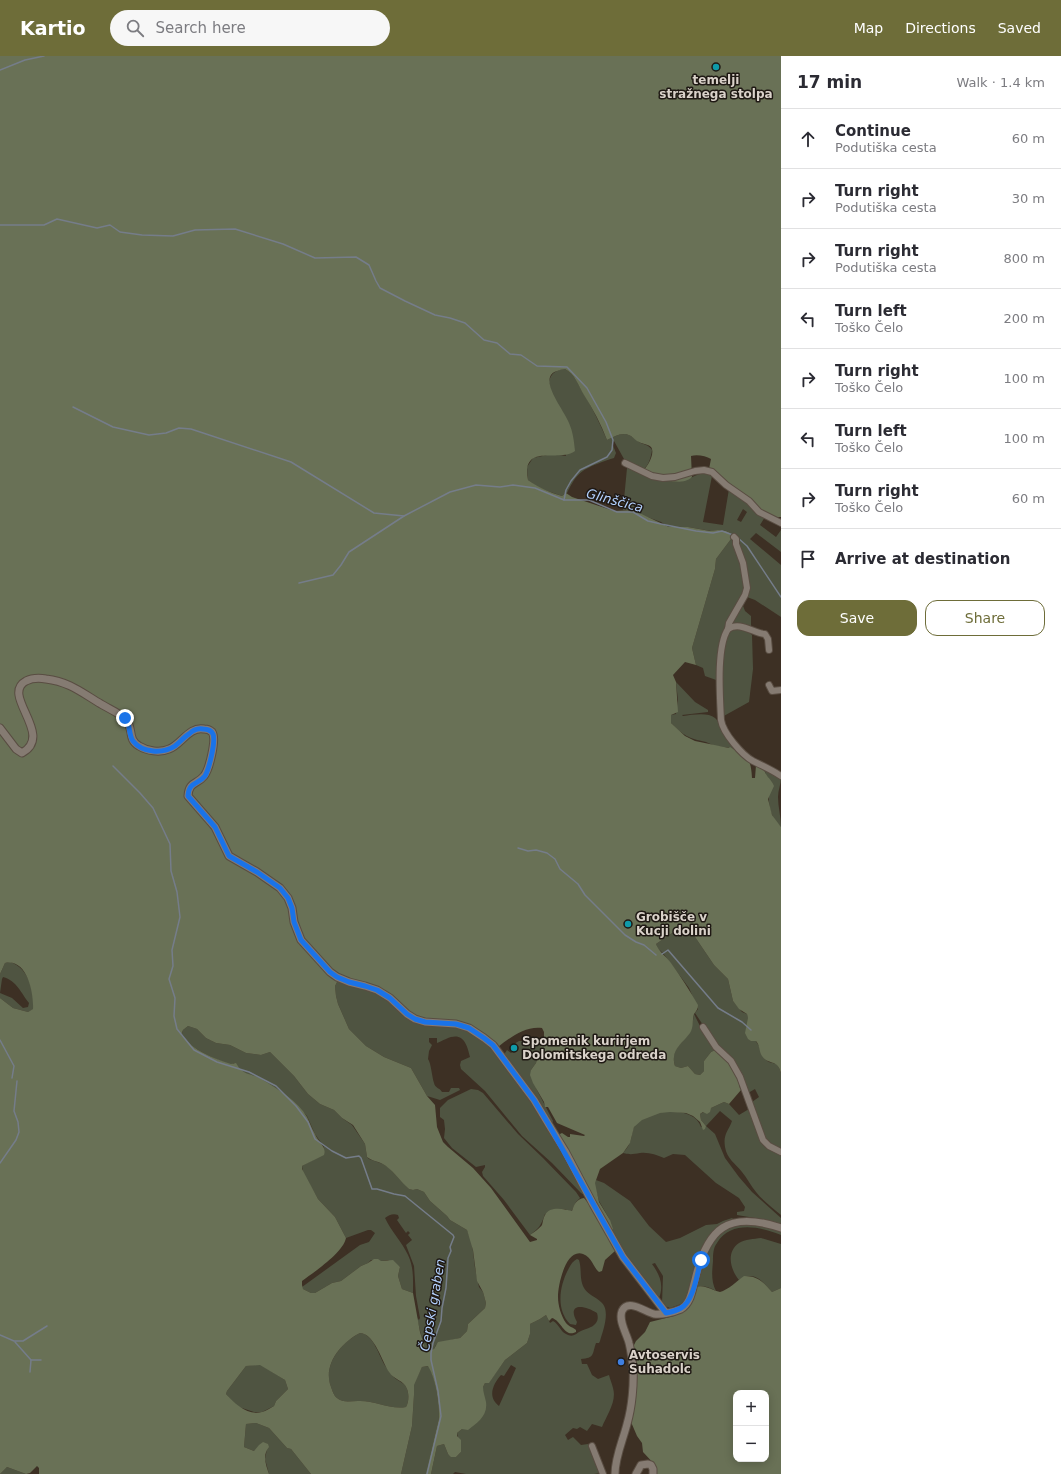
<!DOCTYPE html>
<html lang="en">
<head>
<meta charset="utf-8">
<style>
  :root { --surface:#fff; --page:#f7f7f7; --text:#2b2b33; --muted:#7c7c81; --line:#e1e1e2; --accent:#6e6d39 }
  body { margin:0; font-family:"DejaVu Sans",sans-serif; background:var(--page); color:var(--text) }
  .controls { position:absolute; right:12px; bottom:12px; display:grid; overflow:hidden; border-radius:8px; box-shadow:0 2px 10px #0003 }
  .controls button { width:36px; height:36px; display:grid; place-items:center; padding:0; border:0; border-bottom:1px solid var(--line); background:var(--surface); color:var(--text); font:20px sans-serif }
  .stop { position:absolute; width:12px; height:12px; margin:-9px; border:3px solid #1a73e8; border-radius:50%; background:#fff }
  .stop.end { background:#1a73e8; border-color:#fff; box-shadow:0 1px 4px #0008 }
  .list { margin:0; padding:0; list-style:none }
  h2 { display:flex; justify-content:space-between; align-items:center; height:52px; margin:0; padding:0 16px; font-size:17px }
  h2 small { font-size:13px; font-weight:400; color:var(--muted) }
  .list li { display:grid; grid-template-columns:26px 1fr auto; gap:12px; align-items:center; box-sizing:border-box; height:60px; padding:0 16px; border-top:1px solid var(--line) }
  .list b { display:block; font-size:15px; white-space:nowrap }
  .list p { margin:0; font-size:13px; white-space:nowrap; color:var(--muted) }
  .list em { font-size:13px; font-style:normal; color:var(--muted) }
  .actions { display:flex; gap:8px; padding:12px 16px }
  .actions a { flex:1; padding:9px 0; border:1px solid var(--accent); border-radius:12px; text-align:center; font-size:14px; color:var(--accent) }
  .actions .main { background:var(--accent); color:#fff }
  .icon { flex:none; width:22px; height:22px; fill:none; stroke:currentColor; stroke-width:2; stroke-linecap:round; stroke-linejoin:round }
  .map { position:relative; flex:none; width:781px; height:1418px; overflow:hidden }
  header { display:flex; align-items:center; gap:24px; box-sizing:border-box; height:56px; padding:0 20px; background:var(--accent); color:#fff }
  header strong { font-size:19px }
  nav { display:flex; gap:22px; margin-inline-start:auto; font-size:14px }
  .search { width:280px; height:36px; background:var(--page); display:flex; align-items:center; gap:10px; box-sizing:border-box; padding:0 14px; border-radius:22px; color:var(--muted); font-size:15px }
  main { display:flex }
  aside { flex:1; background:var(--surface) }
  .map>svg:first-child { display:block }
  .green { fill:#4f5441; fill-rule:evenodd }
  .forest { fill:#697156; fill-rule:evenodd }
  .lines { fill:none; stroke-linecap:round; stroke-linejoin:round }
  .stream { stroke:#757d8a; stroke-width:1.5 }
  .minor-casing { stroke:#594d42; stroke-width:8 }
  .tertiary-casing { stroke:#594d42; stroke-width:9 }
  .minor { stroke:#857b72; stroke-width:6 }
  .tertiary { stroke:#857b72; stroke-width:7 }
  .route { stroke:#1a73e8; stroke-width:5 }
  .culture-dot { fill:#0f9aa8; stroke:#1f1914; stroke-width:1.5 }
  .shop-dot { fill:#3f7fe0; stroke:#1f1914; stroke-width:1.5 }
  .labels { text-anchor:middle; stroke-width:3; stroke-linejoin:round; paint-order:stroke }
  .poi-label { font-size:12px; font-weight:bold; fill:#dad2ca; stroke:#1f1914; text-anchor:start }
  .water-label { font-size:13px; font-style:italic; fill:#b3d1fe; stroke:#1f1914 }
</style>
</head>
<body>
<header>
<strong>Kartio</strong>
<div class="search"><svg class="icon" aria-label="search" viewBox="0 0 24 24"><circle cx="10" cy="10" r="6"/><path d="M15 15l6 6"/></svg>Search here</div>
<nav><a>Map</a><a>Directions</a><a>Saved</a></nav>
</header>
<main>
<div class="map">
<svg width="781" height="1418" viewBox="0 0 781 1418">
  <rect width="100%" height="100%" fill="#3d3024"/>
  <!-- green -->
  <g class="green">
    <path d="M565 313C575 318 578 329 584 338 593 353 600 368 607 384 615 380 623 375 631 380 634 382 636 384 639 386 644 389 648 388 652 394 651 402 648 411 641 416 654 421 667 427 682 425 692 423 701 413 712 420L703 466 723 469 729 433 740 439 765 461 760 469 776 481 781 474V496L756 477 750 483 781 509V561L755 544 747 541 742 547 745 555 751 560V570L749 571 729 566 719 625 705 620 703 612 696 609 692 592 715 513 716 503 734 479 726 475 718 474 711 475 688 471H669L661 466 628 454H623L627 412H638L624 403 614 385 612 387 616 397 614 402C609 403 606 405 602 406 581 414 577 417 567 437H566L562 440 539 432 528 424 527 411 533 402 552 398 566 400 549 326C551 316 557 314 565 313ZM743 453 747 456 741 466 737 464Z"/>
    <polygon points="736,572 747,575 752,579 753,613 749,646 722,661 721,615 727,577"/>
    <path d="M676 626 695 646 708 654V656L682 659 683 660C692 659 708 656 715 662 718 664 719 669 721 673 727 681 733 687 738 696 731 691 724 691 715 690 712 689 709 687 706 686 688 682 684 680 671 667V659L676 658 678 644Z"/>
    <path d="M764 711 781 722C781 728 778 734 778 741 778 751 781 761 781 771 778 768 775 765 773 761 767 749 769 735 769 723L766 720Z"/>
    <path d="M678 873H683L693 878 714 909 728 923 733 945 742 956 747 958C749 963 749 967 746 971 750 976 754 981 757 987 761 992 761 999 766 1004 773 1010 777 1003 781 1017V1095L764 1084 754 1056 752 1046 759 1041 755 1033 748 1037 721 994 705 972 695 957 698 953 689 932 663 897 657 892 656 888Z"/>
    <path d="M10 906C29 912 34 935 34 953L28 956 13 952 0 942V918L5 907ZM3 921C17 925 21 937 29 947L28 951 23 952 12 942 0 937 2 923Z"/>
    <path d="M338 924 368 932 438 969 462 972 486 986 517 1024 548 1071 584 1137 583 1138 581 1137 552 1107 522 1080 485 1035 461 1013 460 1009 461 1005 470 1001C467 988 463 975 446 983 442 984 441 986 437 987V982H429V986L432 989 429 995 428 1003C431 1007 432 1021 434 1027 435 1032 440 1032 442 1036H449L451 1032H459L460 1034 440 1044 427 1040 411 1012 384 1001 366 990 349 973 338 948 336 940 335 930Z"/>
    <path d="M694 958 701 972 717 993 711 996 704 1005V1015L700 1019 695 1018 688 1010 681 1012 675 1010C670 993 681 989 689 977 692 972 693 964 694 958Z"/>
    <path d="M188 970 197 973 206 982 216 987 230 989 246 997 261 999 270 996 294 1020 308 1038 320 1048 334 1054 342 1062 352 1069 365 1088 367 1101 369 1103 383 1108 388 1111 409 1133 413 1134 417 1133 424 1136 430 1145 447 1160 450 1164 467 1174 472 1187 475 1212 479 1231 483 1236 486 1247 485 1252 468 1268 467 1275 460 1282 447 1285 436 1289 434 1293 431 1295 425 1292 422 1283 417 1262 419 1264 420 1262 416 1240 414 1210 406 1189 412 1184 408 1179 410 1177 408 1175 406 1177 397 1164 399 1162 398 1159C393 1157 389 1159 385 1162 391 1175 402 1186 408 1199 414 1211 413 1224 413 1237L402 1233 398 1220 400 1211 388 1204 381 1205 371 1204 368 1207 361 1210 341 1225 332 1227 315 1237H311L303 1233 302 1231 360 1189 369 1186 375 1177 371 1174H368L346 1182 335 1161 318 1143 303 1117 302 1110 313 1104 324 1091 315 1078 307 1060 288 1041 261 1023 242 1016 234 1007 231 1009C213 1002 195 995 181 980L183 974Z"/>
    <polygon points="519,985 529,985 541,989 536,1007 531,1014 537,1034 553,1065 551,1069 503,1000 507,994 511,997 517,993 514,988"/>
    <path d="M742 1028 760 1079 781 1097V1159C773 1152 763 1145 756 1136 751 1130 747 1122 742 1116 735 1107 727 1103 725 1091 723 1078 728 1076 732 1065L720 1055 706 1070 715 1078 725 1102 739 1121 752 1136 781 1162V1169L761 1163 737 1159V1156L744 1155 745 1151 739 1142 716 1127 685 1099 673 1098 664 1102C656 1099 649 1096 640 1097 633 1098 631 1099 623 1097 626 1093 629 1090 630 1086 632 1082 632 1075 634 1071 644 1053 694 1048 701 1071L706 1070 701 1064 700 1058 711 1052 724 1046 729 1048 739 1059 749 1053 739 1030Z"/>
    <path d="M471 1033 478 1034 483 1037 518 1078 543 1102 576 1136 580 1142 576 1146 571 1156 565 1153 545 1158C541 1170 539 1172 530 1179L504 1144 483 1120 482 1116 485 1111V1109L476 1111 452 1092 444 1082 445 1073 444 1064 440 1061V1052L448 1044Z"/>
    <path d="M596 1124 604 1127 630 1145 649 1170 666 1186 680 1182 706 1169 717 1168 723 1165 732 1162 733 1163 721 1170 699 1200 686 1244 681 1248 670 1252 663 1249 662 1247 663 1220 655 1207 652 1208C660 1219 664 1229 659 1242L631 1208 610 1175V1164L599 1145 594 1127Z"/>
    <path d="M757 1168 781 1176V1179C761 1171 731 1164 717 1187 713 1192 713 1199 713 1205 712 1216 711 1225 716 1235 709 1231 703 1229 695 1231 700 1210 712 1176 735 1169 741 1168 750 1169 757 1168Z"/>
    <path d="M761 1182 781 1188V1232L772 1236C762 1225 754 1214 739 1224 730 1213 726 1196 739 1187 745 1183 754 1183 761 1182Z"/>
    <path d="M577 1203 579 1204C582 1213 579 1223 584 1232 587 1238 596 1241 601 1246 611 1254 603 1275 600 1285L599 1287H596C592 1298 595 1302 581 1303L582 1308H587L592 1319 598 1323 609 1319C610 1323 612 1328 613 1332 617 1345 607 1359 602 1371L592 1368 587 1375 580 1371 577 1373 573 1372 565 1379 568 1384 573 1381 581 1389 588 1388 593 1396 601 1417 594 1418H466L455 1416 453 1418H431L437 1390 444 1388 448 1398 456 1401 461 1396 457 1377 462 1373 483 1336V1331L485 1327 489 1326 505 1304 527 1287 530 1278V1268L540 1263 546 1259 550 1267 553 1265C559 1268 560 1275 566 1278 573 1282 575 1278 581 1275 588 1272 601 1270 597 1257 585 1249 566 1246 577 1266L576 1269 570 1268C555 1253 560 1228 569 1212 571 1208 573 1205 577 1203ZM511 1309 516 1312 499 1350C487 1341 493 1328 501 1319L504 1320Z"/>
    <path d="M360 1277C374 1278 379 1301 386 1311 388 1314 392 1320 396 1323 400 1326 405 1327 407 1333 409 1338 409 1346 406 1351 390 1354 374 1344 358 1345 350 1345 343 1347 337 1342 333 1339 332 1333 330 1328 324 1307 342 1286 360 1277Z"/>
    <polygon points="260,1308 285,1324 288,1333 276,1345 274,1350 262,1356 254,1356 236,1350 226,1338 227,1335 246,1310"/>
    <path d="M429 1310C436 1324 439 1347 439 1362L427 1415 426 1418H401L412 1370 414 1339 413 1329 422 1311Z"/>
    <polygon points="256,1367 269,1372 287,1392 291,1393 311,1418 269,1418 265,1403 267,1393 257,1393 254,1395 244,1391 246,1368"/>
    <polygon points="7,1411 26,1418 0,1418"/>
  </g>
  <!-- forest -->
  <g class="forest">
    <path d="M0 0H781V461H773L768 460 709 413 711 403C706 400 697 398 691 400L692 421C681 432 653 421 641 417 646 413 656 398 651 391 648 388 643 388 639 386 636 385 634 382 631 380 623 375 615 380 607 384 601 368 593 353 584 339 578 329 575 318 565 313 560 314 552 315 550 321 546 333 565 356 569 367 573 376 574 385 575 395 559 407 521 386 528 424 539 432 549 436 562 440L566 437 572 441 614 455 633 454 669 471H688L710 475 718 474 726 475 734 479 716 503 715 513 692 592 696 609 685 606 673 619 676 626 678 656 671 659V667L685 680 695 685 729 692 730 691C747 702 751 701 752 722H755L756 709 764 711C764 720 771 722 774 730L768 743 772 759 781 771V1017C777 1002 769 1010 762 1000 759 996 760 989 756 985H751L748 983 745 977 748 962 747 958 739 953 733 945 728 923 714 909 693 878 683 873H678L656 888C658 895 667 901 671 907 681 921 690 935 698 949 698 953 696 955 694 958 692 964 694 971 690 977 682 988 670 994 675 1010L681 1012 688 1010 695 1018 700 1019 704 1015V1005L711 996 717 993 726 1001 742 1028 739 1030 741 1034 729 1048 724 1046 711 1052 710 1056 707 1058 703 1056 700 1058 701 1064 706 1070 705 1073 703 1074 700 1066 693 1060 686 1057 670 1056 660 1057 642 1064 634 1071 630 1087 623 1097 600 1113 595 1127 599 1146 610 1164 613 1173 610 1175 558 1079 562 1077 568 1081H570V1078L584 1080 585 1079 557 1067 548 1051H545L544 1046 533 1027 530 1019 531 1014 536 1007 541 989 544 987V976L542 972C525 970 511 981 498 991L480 976 425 964 414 961 397 946 337 919 302 881 296 866 291 841 230 797 191 738 192 733 209 716 211 671C184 665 179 697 151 693 145 692 139 686 134 683L132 667 82 632 69 626 23 623 16 631C14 658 38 665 25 693H20L9 678 0 668Z"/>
    <path d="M31 625H42L68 631 118 661 127 669 129 684 136 691 168 697 190 679 205 674 211 678C211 688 208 710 202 718 196 727 186 724 185 739L212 772 224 798 267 825 284 840 289 851 291 865 294 877 299 886 338 924 335 930 336 940 338 948 349 973 366 990 384 1001 411 1012 427 1040 435 1049 437 1071 443 1086 448 1091 473 1112 491 1132 530 1186 537 1184V1183L530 1179C533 1177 540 1172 542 1169 543 1166 543 1162 545 1159 550 1150 563 1153 572 1155 574 1148 577 1143 584 1142L593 1153 615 1191V1195L605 1204 602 1215 599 1216C593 1211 592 1201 583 1198 566 1192 558 1228 558 1241 558 1249 561 1260 566 1267 569 1271 573 1271 576 1274V1276C564 1282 562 1265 552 1262L549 1265 546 1259 540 1263 530 1268V1278L527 1287 505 1304 489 1327H485L483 1331C483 1336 485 1341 486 1346 488 1360 477 1367 468 1374L462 1373 457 1377V1380L461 1384V1396L456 1401H451L448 1398 444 1388 437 1390 431 1418H426L439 1362C439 1347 436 1323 428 1310L422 1311 414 1329V1339L412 1370 401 1418H311L291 1393 287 1392 269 1372 256 1367 246 1368 244 1391 254 1395 259 1389 263 1386 268 1388 269 1391C262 1399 266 1409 269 1418H39V1412L37 1410 30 1417 26 1418 7 1411 0 1418V942L13 952 28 956 33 953C34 937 27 902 5 907L0 918V677L17 698 24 700 29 695 35 684 22 644V633L25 629ZM188 970 197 973 206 982 216 987 230 989 246 997 261 999 270 996 294 1020 308 1038 320 1048 334 1054 342 1062 353 1069 365 1088 367 1101C373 1106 380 1105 386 1110 395 1117 401 1126 409 1133L413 1134 417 1133 424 1136 430 1145 447 1160 450 1164 467 1174 473 1194 477 1225 483 1236 486 1247 485 1252 468 1268 467 1275 460 1282 438 1286 434 1293 431 1294 425 1292 420 1276 413 1237 402 1233 398 1220 400 1211 393 1204 381 1205 378 1203H374L368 1207 361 1210 341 1225 332 1227 315 1237H311L303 1233 302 1229V1225C314 1216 343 1197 346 1182L335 1161 318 1143 302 1113V1110L324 1099C327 1091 318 1086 315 1078 312 1073 310 1067 307 1061 298 1045 279 1034 263 1024 250 1016 244 1021 236 1007L231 1008C213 1002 194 995 181 979L183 974ZM360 1277C375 1278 382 1306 389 1316 394 1324 404 1324 407 1333 409 1338 409 1346 406 1351 390 1354 374 1344 358 1345 350 1345 343 1347 337 1342 333 1339 332 1333 330 1328 324 1307 342 1286 360 1277ZM260 1309 285 1324 288 1333 276 1345 274 1350C270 1352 266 1355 262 1356 248 1360 235 1348 226 1338L227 1335 246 1310Z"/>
    <path d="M744 1220C758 1220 763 1226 772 1236L781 1232V1418H657L656 1410 643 1396 642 1387 637 1380 631 1366 634 1289 636 1285 645 1276 650 1266 674 1260 683 1255 695 1231C705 1228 711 1234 720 1236 728 1234 737 1225 744 1220ZM736 1337H766V1403H736Z"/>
  </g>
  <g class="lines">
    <!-- stream -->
    <g class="stream">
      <polyline points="0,14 25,4 44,0"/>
      <polyline points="0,169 44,169 57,163 97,172 110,169 120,176 142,179 173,180 195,174 235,173 283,188 315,202 356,201 369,209 376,225 380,232 405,245 435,259 450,262 465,267 484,284 497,287 510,298 521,299 537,310 567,311 587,332 606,366 613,384 612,394 607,401 580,414 571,425 566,434 564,444"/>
      <polyline points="73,351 113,371 149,379 166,377 179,372 191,373 291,406 374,457 404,460"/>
      <polyline points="738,482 747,490 781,541"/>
      <polyline points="299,527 333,519 341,509 349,496 404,460 450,436 476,429 500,431 513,429 535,432 564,444 589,444 617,456 633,456 648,465 661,468 696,475 713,477 722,475 733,479"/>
      <polyline points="113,710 140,737 153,752 170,788 171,815 177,836 180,861 172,894 173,910 169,923 175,942 174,960 177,973 194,994 217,1006 249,1016 276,1030 296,1050 308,1066 315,1083 332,1095 346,1102 359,1100 361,1102 372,1133 377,1133 394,1138 405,1140 453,1179 454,1181 450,1191 451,1195 448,1202 446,1232 442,1252 441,1265 433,1287 431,1297 431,1304 438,1335 441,1360 427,1418"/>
      <polyline points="518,792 528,795 536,794 547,797 555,803 560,813 578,828 585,839 625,879 636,886 644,889 656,899"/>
      <polyline points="662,898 668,894 718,952 742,966 751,974"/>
      <polyline points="0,984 14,1010 12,1022"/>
      <polyline points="0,1107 16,1084 19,1076 18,1066 14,1055 17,1025"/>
      <polyline points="0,1279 14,1285 23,1285 47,1270"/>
      <polyline points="15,1286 31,1304 41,1304"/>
      <polyline points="30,1316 31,1304"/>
    </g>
    <!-- minor casing -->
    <g class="minor-casing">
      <g id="minor">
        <polyline points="625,407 652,420 663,422 675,421 695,415 704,414 712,416 726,429 749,445 759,456 781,467"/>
        <polyline points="728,573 729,567 745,539 747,532 743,507 736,488 736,483 734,481"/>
        <path d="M769 594 768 583 765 578C753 577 740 565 728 573 716 591 720 641 721 664 723 677 742 699 753 705 763 710 772 714 781 720"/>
        <polyline points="769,629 772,635 781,634"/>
        <polyline points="703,971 716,991 731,1005 740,1021 763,1084 769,1090 781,1096"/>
        <polyline points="592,1390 603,1418"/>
      </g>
    </g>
    <!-- tertiary casing -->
    <g class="tertiary-casing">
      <g id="tertiary">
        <path d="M0 672 16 693 22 697C55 679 0 639 26 625 32 622 40 622 46 623 70 626 82 637 101 648 109 653 120 657 126 664 134 673 127 683 139 690 147 695 160 697 169 693 181 689 189 670 204 673 207 673 210 674 212 676 217 683 209 714 204 720 197 729 189 725 188 740L215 771 229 800 257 816 280 832 288 842 292 852 294 866 301 884 330 916 337 921 349 926 365 930 377 934 390 942 407 958 415 963 425 966 456 968 469 972 484 982 493 989 534 1044 549 1069 565 1095 593 1148 623 1201 666 1257"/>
        <path d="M615 1418C615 1401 623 1384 627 1368 632 1351 634 1328 633 1311 632 1303 631 1295 629 1287 627 1278 618 1265 622 1255 628 1242 645 1256 654 1258 662 1259 674 1256 681 1253 691 1247 692 1234 695 1224 707 1172 728 1154 781 1172"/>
        <polyline points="636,1418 641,1409 648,1408 651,1409 653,1413 653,1418"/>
      </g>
    </g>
    <!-- minor -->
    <use href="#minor" class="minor"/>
    <!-- tertiary -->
    <use href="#tertiary" class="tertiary"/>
  </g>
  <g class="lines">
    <!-- route -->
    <path class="route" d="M125 662C131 669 128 678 133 685 142 697 163 698 175 690 180 686 184 681 189 678 193 674 198 672 203 673 207 673 211 674 213 678 216 685 209 713 205 720 198 729 189 725 188 740L215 771 229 800 257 816 280 832 288 842 292 852 294 866 301 884 330 916 337 921 349 926 365 930 377 934 390 942 407 958 415 963 425 966 456 968 469 972 484 982 493 989 534 1044 549 1069 623 1201 666 1257C671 1256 676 1255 681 1252 694 1245 697 1217 701 1204"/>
  </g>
  <!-- markers -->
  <g class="culture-dot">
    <circle cx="716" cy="11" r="4"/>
    <circle cx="628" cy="868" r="4"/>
    <circle cx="514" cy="992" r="4"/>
  </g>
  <circle class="shop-dot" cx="621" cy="1306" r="4"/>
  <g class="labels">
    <!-- poi labels -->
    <g class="poi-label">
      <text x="716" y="28" text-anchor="middle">temelji<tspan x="716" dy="14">stražnega stolpa</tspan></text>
      <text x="636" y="865">Grobišče v<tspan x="636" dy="14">Kucji dolini</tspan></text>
      <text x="522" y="989">Spomenik kurirjem<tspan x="522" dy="14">Dolomitskega odreda</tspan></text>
      <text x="629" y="1303">Avtoservis<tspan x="629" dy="14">Suhadolc</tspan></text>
    </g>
    <!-- water labels -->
    <g class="water-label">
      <text transform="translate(615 444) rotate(15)" y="5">Glinščica</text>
      <text transform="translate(432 1249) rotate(-80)" y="5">Čepski graben</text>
    </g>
  </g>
</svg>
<div class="controls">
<button>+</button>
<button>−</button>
</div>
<div class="stop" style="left:701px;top:1204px"></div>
<div class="stop end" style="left:125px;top:662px"></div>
</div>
<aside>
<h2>17 min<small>Walk · 1.4 km</small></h2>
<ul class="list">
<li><svg class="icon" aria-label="ahead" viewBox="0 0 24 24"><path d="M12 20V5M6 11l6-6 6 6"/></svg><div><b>Continue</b><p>Podutiška cesta</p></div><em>60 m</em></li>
<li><svg class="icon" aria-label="right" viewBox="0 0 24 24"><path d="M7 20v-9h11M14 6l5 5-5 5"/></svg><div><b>Turn right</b><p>Podutiška cesta</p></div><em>30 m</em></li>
<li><svg class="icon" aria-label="right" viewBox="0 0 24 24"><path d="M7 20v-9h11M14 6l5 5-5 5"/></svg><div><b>Turn right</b><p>Podutiška cesta</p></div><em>800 m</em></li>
<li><svg class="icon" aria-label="left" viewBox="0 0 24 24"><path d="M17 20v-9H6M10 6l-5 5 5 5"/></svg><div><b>Turn left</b><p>Toško Čelo</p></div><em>200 m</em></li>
<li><svg class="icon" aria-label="right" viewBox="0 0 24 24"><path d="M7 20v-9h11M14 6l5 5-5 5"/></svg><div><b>Turn right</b><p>Toško Čelo</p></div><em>100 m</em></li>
<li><svg class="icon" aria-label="left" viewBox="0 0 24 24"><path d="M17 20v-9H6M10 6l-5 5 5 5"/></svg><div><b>Turn left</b><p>Toško Čelo</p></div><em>100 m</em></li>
<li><svg class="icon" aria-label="right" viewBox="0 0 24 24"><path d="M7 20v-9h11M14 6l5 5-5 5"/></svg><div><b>Turn right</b><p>Toško Čelo</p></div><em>60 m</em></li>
<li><svg class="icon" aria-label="arrive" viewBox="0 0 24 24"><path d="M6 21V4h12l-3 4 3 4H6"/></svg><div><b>Arrive at destination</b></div></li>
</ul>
<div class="actions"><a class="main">Save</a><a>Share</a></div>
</aside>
</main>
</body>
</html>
